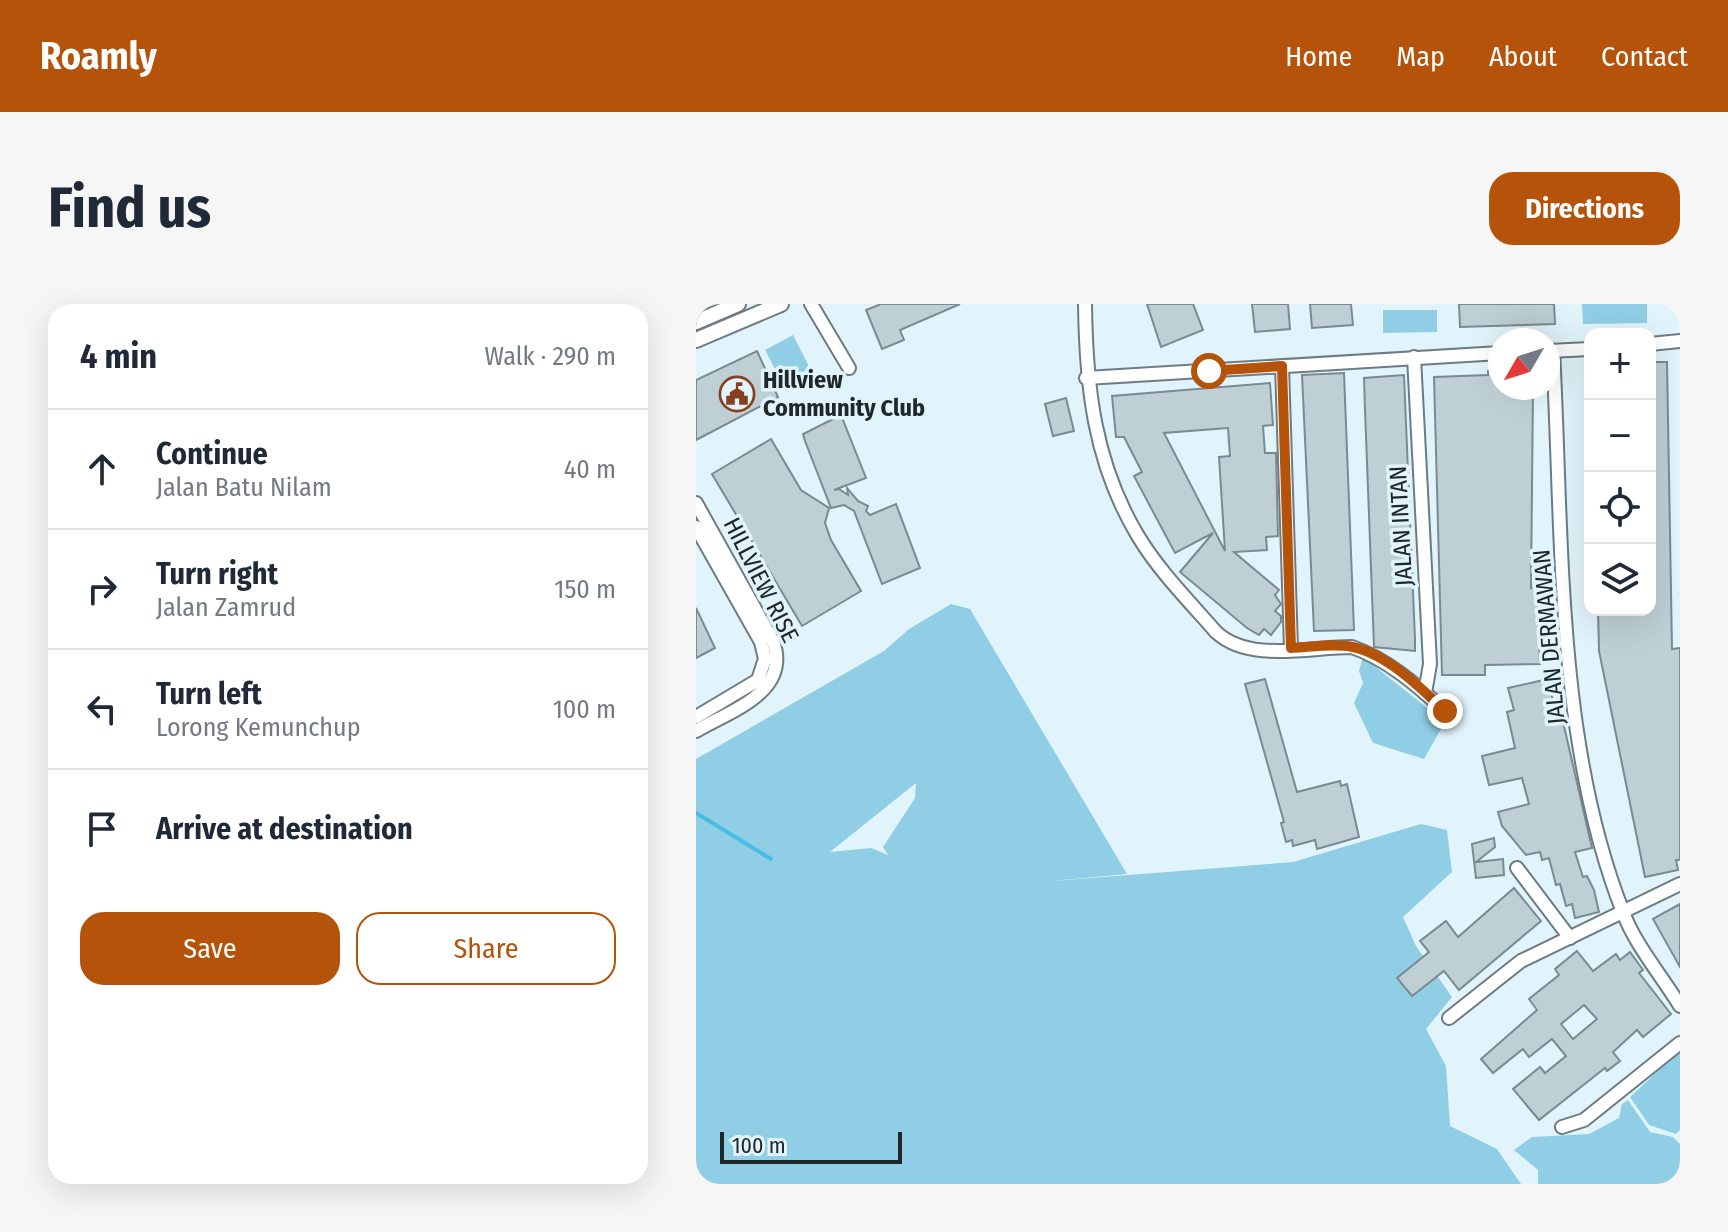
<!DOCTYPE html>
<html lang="en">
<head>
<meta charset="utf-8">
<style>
  :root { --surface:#fff; --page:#f6f6f7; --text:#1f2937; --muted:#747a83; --line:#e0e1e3; --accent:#b45309 }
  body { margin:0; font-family:"Fira Sans Condensed",sans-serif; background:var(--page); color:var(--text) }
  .controls { position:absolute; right:24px; top:24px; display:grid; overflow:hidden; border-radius:16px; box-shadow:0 8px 32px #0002 }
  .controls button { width:72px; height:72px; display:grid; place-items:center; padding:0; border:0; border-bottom:2px solid var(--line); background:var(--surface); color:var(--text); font:40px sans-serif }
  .compass { position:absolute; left:792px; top:24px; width:72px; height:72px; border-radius:50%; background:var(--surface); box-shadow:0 8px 32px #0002; rotate:231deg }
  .scale { position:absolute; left:24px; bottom:20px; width:182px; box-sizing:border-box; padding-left:8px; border:4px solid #202729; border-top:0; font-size:22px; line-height:28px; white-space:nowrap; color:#202729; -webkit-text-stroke:6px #e2f4fb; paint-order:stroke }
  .stop { position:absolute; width:24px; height:24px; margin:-18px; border:6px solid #b45309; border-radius:50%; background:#fff }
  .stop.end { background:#b45309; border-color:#fff; box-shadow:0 2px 8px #0008 }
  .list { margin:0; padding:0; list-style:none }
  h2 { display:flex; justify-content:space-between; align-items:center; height:104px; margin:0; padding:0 32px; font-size:34px }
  h2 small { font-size:26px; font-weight:400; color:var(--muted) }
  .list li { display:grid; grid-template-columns:52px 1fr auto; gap:24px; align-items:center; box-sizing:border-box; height:120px; padding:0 32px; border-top:2px solid var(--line) }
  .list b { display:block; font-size:30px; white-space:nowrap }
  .list p { margin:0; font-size:26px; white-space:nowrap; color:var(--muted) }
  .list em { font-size:26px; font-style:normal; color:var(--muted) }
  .actions { display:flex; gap:16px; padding:24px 32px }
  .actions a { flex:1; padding:18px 0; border:2px solid var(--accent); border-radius:24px; text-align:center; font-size:28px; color:var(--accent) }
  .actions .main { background:var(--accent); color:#fff }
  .icon { flex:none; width:44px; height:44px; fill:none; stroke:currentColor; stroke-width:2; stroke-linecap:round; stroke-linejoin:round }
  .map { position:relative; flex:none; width:984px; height:880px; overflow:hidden; border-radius:24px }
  header { display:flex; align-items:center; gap:48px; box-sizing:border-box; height:112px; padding:0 40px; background:var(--accent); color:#fff }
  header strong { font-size:38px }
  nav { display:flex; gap:44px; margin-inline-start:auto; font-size:28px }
  .intro { display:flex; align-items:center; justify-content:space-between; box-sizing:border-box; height:192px; padding:0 48px }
  h1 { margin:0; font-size:56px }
  .button { padding:20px 36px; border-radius:24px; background:var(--accent); color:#fff; font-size:28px; font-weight:700 }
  main { display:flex; gap:48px; padding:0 48px }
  aside { flex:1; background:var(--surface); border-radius:24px; box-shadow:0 8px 32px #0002 }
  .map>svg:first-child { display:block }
  .green { fill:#90cee5; fill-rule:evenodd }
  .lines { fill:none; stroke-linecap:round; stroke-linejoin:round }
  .stream { stroke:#48bce2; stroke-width:4 }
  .building { fill:#becfd6; stroke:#7a8a90; stroke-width:2; fill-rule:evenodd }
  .minor-casing { stroke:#6c7c82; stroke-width:16 }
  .tertiary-casing { stroke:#6c7c82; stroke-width:18 }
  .minor { stroke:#fff; stroke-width:12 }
  .tertiary { stroke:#fff; stroke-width:14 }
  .route { stroke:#b45309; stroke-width:10 }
  .labels { text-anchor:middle; stroke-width:7; stroke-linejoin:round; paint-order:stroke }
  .poi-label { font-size:24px; font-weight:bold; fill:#202729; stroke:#e2f4fb; text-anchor:start }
  .street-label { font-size:24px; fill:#202729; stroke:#e2f4fb }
</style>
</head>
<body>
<header>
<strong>Roamly</strong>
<nav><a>Home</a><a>Map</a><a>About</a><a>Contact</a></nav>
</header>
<div class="intro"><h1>Find us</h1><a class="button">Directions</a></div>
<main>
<aside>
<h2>4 min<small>Walk · 290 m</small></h2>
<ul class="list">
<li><svg class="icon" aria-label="ahead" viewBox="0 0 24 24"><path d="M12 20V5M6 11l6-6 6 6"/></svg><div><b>Continue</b><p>Jalan Batu Nilam</p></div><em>40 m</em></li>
<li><svg class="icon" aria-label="right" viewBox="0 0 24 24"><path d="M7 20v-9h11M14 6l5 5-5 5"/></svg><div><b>Turn right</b><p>Jalan Zamrud</p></div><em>150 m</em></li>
<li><svg class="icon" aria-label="left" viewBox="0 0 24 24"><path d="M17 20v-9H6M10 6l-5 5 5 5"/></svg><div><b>Turn left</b><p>Lorong Kemunchup</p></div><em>100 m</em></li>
<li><svg class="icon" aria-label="arrive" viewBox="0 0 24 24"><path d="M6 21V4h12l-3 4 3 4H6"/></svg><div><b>Arrive at destination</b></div></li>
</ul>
<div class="actions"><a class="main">Save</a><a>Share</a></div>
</aside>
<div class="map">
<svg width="984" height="880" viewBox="0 0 984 880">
  <rect width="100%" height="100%" fill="#e2f4fb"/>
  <!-- green -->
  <g class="green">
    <polygon points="886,0 951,0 951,19 887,20"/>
    <polygon points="687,6 741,6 741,28 687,29"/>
    <polygon points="97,31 119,74 91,88 69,46"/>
    <path d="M255 300 274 305 431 570 356 577 597 558 725 520 751 526 756 568 707 613 720 642 756 693 730 725 750 762 754 822 801 845 825 880H0V455L188 347 213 325ZM220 479 219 494 187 543 192 551 175 544 134 548Z"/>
    <polygon points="667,353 749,418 728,455 677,439 658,399 667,379 663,367"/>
    <polygon points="984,746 984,826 980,830 953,821 934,793"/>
    <polygon points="932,796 954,828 977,833 984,840 984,867 978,880 842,880 842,866 818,846 836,833 893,830 923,814 926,800"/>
  </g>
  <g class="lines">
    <!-- stream -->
    <polyline class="stream" points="0,509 75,555"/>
  </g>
  <!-- building -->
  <g class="building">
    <polygon points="185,0 264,0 204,26 208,36 186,45 170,6"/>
    <polygon points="451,0 497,0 507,26 465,43"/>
    <polygon points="556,0 592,0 594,25 559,28"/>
    <polygon points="614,0 655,0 657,21 616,24"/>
    <polygon points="763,0 858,0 859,20 764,23"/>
    <polygon points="61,47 82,93 0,136 0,76"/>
    <polygon points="954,58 971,58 976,345 984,344 984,556 980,556 982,566 949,573 903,347 902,306 954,306"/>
    <polygon points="792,67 804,67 804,84 837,84 835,284 841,284 844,360 789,361 789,371 746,371 738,73 792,71"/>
    <polygon points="648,69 658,326 618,327 606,71"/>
    <polygon points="708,71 719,335 719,347 678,343 669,106 668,74"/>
    <path d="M574 79 577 121 567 122 569 149H580L582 232 570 233 571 246 538 248 583 286 579 291 585 300 579 307 585 312V318L575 331 568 325 563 331 551 324 484 268 517 229 479 249 438 172 446 168 428 133H420L416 92ZM532 124 534 152 523 153 529 247 468 129Z"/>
    <polygon points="370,94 378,127 357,132 349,100"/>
    <polygon points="145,111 170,174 138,186 143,185 152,191 151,184 162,197 172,202 170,207 174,211 200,200 224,264 186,280 158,207 148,201 135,204 109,137 107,130"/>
    <polygon points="75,135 105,186 133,204 129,219 135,236 165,287 106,322 16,170"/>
    <polygon points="0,304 19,344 0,354"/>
    <polygon points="569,375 601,488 644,477 645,482 651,480 663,533 621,545 619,536 597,542 596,536 590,538 585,519 588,518 549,380"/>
    <polygon points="852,375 857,397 862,396 896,544 879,548 887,573 891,572 898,586 903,608 879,614 876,600 870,602 864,580 860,581 853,554 846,556 844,548 830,551 806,522 802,508 833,500 826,474 793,481 786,452 819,444 811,408 818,406 812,384"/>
    <polygon points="798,534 799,543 780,558 807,555 808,571 780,574 776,540"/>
    <polygon points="818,584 845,617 763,686 748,667 716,692 701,674 733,648 724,637 750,617 762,633"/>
    <polygon points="984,600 984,663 957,615"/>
    <path d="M881 647 897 667 920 650 924 656 934 648 947 666 943 669 975 710 947 733 941 726 917 748 924 757 911 767 909 764 843 816 817 785 844 763 849 769 870 752 856 735 833 753 827 745 797 769 785 755 841 706 833 695 863 671 859 665ZM888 701 901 715 877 735 865 720Z"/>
  </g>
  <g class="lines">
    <!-- minor casing -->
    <g class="minor-casing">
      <g id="minor">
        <polyline points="115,0 153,64"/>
        <path d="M389 0C390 82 398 159 442 232 463 267 493 297 520 328 553 359 613 343 656 343 691 355 722 382 749 407"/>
        <polyline points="954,40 984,37"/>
        <polyline points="852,47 894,45"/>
        <path d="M857 47C867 229 859 436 927 608 939 641 966 672 984 702"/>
        <polyline points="718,53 734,360 729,389"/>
        <polyline points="586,62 595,344"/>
        <polyline points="390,74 804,49"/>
        <path d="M0 199 77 337C95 388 36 406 0 427"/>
        <polyline points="0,223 65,338 69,355 62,376 0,413"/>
        <polyline points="821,564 874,634"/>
        <polyline points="753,714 825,657 984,580"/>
        <polyline points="866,823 888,816 984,739"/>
      </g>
    </g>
    <!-- tertiary casing -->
    <g class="tertiary-casing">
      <g id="tertiary">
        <polyline points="0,18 42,0"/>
        <polyline points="0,36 85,0"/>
      </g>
    </g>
    <!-- minor -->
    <use href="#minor" class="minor"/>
    <!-- tertiary -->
    <use href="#tertiary" class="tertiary"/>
  </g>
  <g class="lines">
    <!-- route -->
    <path class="route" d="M513 67 586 62 595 344C615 343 638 339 657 343 691 350 725 384 749 407"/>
  </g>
  <!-- icons -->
  <defs>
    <g id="civic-ring" transform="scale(1.8)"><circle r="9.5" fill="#e2f4fb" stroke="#87401f" stroke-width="1.5"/><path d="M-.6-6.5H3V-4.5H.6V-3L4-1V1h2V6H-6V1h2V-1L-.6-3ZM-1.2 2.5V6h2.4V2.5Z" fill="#87401f"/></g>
  </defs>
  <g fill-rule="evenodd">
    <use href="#civic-ring" x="41" y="90"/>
  </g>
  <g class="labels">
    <!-- poi labels -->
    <g class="poi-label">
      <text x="67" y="84">Hillview<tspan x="67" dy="28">Community Club</tspan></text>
    </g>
    <!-- street labels -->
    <g class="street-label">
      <text transform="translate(705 222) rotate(-93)" y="8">JALAN INTAN</text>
      <text transform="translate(65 276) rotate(63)" y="8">HILLVIEW RISE</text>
      <text transform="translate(853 333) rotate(-95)" y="8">JALAN DERMAWAN</text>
    </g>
  </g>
</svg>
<div class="controls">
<button>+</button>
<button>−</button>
<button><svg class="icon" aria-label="locate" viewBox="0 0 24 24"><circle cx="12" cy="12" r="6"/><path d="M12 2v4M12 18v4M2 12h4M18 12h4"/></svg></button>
<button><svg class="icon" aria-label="layers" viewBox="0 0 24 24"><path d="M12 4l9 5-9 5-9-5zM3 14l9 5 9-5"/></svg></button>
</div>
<svg class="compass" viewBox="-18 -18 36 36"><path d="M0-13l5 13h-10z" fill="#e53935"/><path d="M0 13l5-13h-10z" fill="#747a83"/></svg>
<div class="scale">100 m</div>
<div class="stop" style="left:513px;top:67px"></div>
<div class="stop end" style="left:749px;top:407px"></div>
</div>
</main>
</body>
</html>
